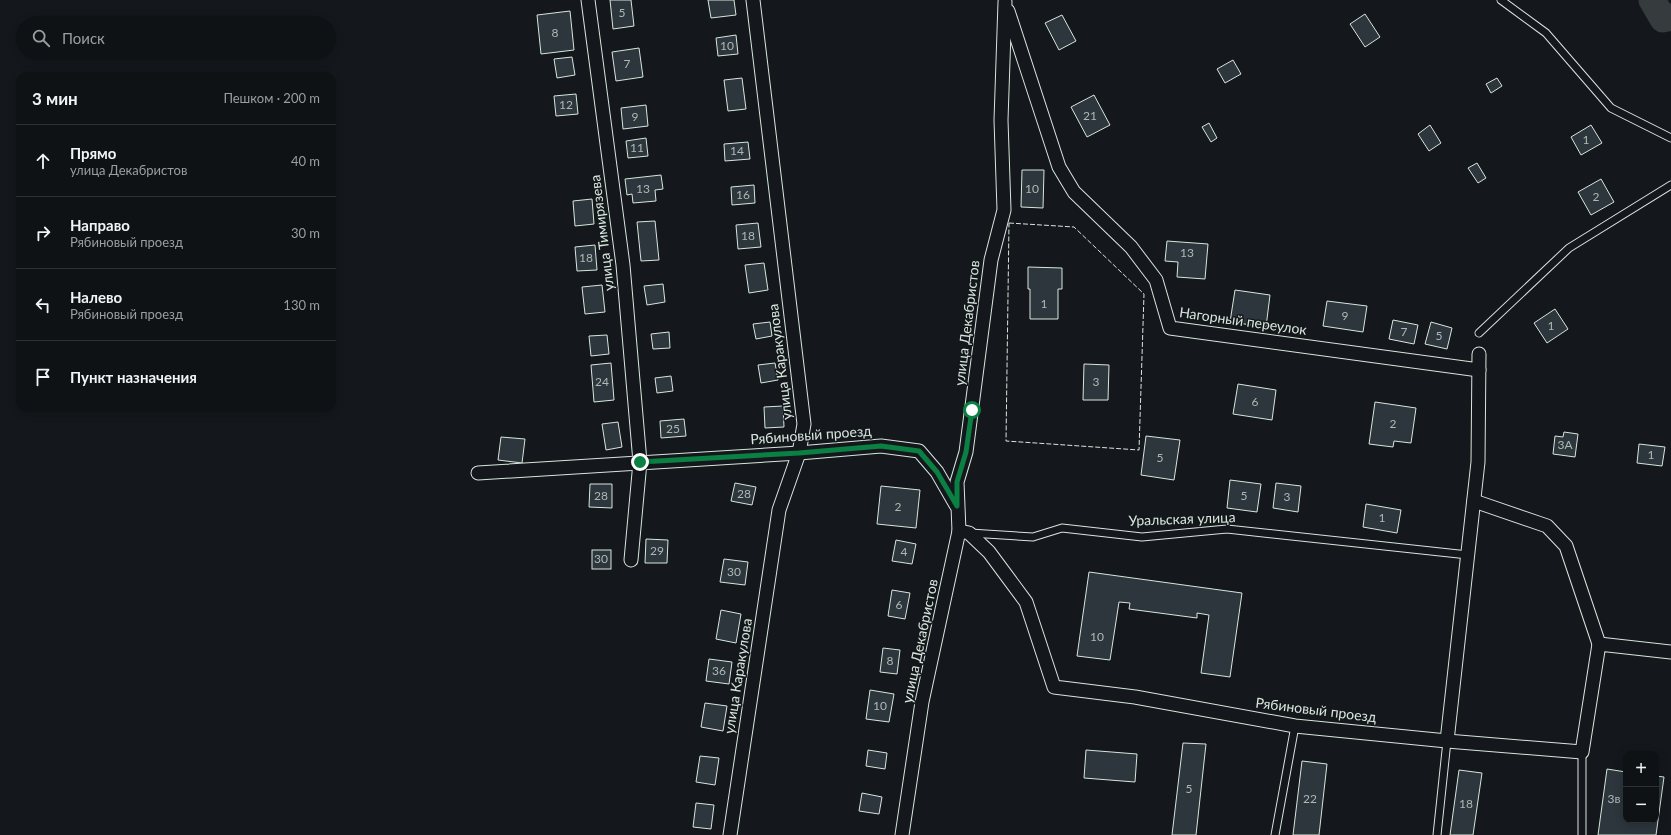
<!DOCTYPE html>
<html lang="ru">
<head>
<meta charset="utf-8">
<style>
  :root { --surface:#0f1215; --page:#181b1e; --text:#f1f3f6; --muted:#9b9ea0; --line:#2f3234 }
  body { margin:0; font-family:Lato,sans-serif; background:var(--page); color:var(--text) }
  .controls { position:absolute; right:12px; bottom:12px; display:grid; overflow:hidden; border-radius:8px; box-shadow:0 2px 10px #0003 }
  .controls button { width:36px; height:36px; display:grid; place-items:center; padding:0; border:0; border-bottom:1px solid var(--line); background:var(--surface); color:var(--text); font:20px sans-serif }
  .stop { position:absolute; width:12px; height:12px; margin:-9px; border:3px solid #0b8043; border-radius:50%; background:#fff }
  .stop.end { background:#0b8043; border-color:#fff; box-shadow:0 1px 4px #0008 }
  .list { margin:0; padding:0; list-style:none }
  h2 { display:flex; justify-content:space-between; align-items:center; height:52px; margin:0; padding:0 16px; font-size:17px }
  h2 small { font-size:13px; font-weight:400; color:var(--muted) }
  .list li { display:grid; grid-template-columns:26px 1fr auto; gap:12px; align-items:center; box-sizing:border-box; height:72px; padding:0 16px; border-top:1px solid var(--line) }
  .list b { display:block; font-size:15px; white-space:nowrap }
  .list p { margin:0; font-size:13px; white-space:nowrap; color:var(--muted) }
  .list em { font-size:13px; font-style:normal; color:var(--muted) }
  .icon { flex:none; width:22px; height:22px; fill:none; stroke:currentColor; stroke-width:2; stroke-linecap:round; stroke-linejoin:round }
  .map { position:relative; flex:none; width:1671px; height:835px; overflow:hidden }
  .search { position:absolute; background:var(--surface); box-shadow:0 2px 10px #0003; left:16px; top:16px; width:320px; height:44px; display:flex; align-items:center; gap:10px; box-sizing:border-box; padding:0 14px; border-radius:22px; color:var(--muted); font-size:15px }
  .panel { position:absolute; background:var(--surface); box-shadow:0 2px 10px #0003; left:16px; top:72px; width:320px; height:340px; border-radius:12px }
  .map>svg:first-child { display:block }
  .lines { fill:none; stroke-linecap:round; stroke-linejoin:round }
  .river { stroke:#363b3e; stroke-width:27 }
  .building { fill:#2c363c; stroke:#d8e6dc }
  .lane-casing { stroke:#d8e6dc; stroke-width:9 }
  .street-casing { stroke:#d8e6dc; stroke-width:15 }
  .lane { stroke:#14181c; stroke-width:7 }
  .street { stroke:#14181c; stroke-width:13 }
  .fence { stroke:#d8e6dc; stroke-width:1; stroke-dasharray:5 2; stroke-linecap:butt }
  .route { stroke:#0b8043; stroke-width:5 }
  .labels { text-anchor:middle; stroke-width:3; stroke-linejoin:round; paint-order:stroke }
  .number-label { font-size:12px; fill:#adbab4 }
  .street-label { font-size:14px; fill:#d8e6dc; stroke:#14181c }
</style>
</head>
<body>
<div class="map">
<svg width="1671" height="835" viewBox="0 0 1671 835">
  <rect width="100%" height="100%" fill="#14181c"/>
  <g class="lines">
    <!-- river -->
    <polyline class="river" points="1652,0 1663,19 1671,17"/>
  </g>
  <!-- building -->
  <g class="building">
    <polygon points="610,0 631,0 634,26 613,29"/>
    <polygon points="708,0 734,0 736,15 711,18"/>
    <polygon points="570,11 574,50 541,54 537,15"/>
    <polygon points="1365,14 1380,37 1365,47 1350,24"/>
    <polygon points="1062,15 1076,41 1059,50 1045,23"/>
    <polygon points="736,35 738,54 718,56 716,38"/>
    <polygon points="639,48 643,77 616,81 612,52"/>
    <polygon points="572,57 575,75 557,78 554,59"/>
    <polygon points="1233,60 1241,74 1225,83 1217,69"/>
    <polygon points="742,78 746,109 728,111 724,80"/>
    <polygon points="1497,78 1502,86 1491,93 1486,84"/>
    <polygon points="576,94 578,114 556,116 554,96"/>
    <polygon points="1094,95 1110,125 1087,137 1071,107"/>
    <polygon points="646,105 648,126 623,129 621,108"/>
    <polygon points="1209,123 1217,138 1211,142 1202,127"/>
    <polygon points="1430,125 1441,143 1429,151 1418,134"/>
    <polygon points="1591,125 1602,143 1581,155 1571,137"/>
    <polygon points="646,138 648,156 628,158 626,141"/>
    <polygon points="748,142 750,159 725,161 724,144"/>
    <polygon points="1477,163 1486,178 1478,183 1468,168"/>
    <polygon points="1022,170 1044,170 1043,208 1021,207"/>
    <polygon points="661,175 663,189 655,190 656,201 633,203 632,194 627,195 625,179"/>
    <polygon points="1601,179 1614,202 1591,215 1578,192"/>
    <polygon points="754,185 755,203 732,205 731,187"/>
    <polygon points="592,199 594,224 575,226 573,201"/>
    <polygon points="655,221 659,260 641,261 637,222"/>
    <polygon points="758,223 761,247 738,249 736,225"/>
    <polygon points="1167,241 1208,244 1205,279 1177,277 1178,262 1165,261"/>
    <polygon points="595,245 597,270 577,271 575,247"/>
    <polygon points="764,263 768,290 749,293 745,265"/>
    <polygon points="1028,267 1062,268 1062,289 1058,289 1058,319 1030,319 1030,289 1028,289"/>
    <polygon points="663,284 665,302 647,305 644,286"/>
    <polygon points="602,285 605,312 585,314 582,287"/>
    <polygon points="1235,290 1270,295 1266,327 1230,322"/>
    <polygon points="1327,301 1367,306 1363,332 1323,326"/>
    <polygon points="1555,309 1568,329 1547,343 1534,323"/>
    <polygon points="1393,320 1418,325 1414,344 1389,339"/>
    <polygon points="770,322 772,336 756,339 753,324"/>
    <polygon points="1431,322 1452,328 1447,349 1425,344"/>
    <polygon points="669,332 670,348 653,349 651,334"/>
    <polygon points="607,335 609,354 591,356 589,336"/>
    <polygon points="611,363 614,400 594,402 591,365"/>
    <polygon points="775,363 778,380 761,383 758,365"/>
    <polygon points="1084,364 1109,365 1108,400 1083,400"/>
    <polygon points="671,376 673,391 657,393 655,378"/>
    <polygon points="1238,384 1276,390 1272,420 1233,414"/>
    <polygon points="1375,402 1416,408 1411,443 1394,441 1393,447 1369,444"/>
    <polygon points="783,406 784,427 765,428 764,407"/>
    <polygon points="684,419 686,436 661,438 660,421"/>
    <polygon points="618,422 622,447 606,450 602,424"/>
    <polygon points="1564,432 1578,434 1575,457 1553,454 1555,436 1563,437"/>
    <polygon points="1146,436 1180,440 1174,480 1141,475"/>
    <polygon points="501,437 525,439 522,463 498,460"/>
    <polygon points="1639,444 1665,447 1662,466 1637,463"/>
    <polygon points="1230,480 1261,484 1257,512 1227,508"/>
    <polygon points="735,483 756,487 752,505 731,501"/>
    <polygon points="1276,483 1301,486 1298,512 1273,508"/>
    <polygon points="590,484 612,484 612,508 589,507"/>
    <polygon points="881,486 920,490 916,528 877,524"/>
    <polygon points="1366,504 1401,510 1397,533 1363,527"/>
    <polygon points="646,539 668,540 667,563 645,563"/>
    <polygon points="896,540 916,544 912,564 892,561"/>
    <rect x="592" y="550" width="19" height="19"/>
    <polygon points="724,559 748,562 745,585 720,582"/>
    <polygon points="1089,572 1242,593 1230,677 1201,673 1209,615 1197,613 1197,618 1129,609 1130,603 1119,602 1110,660 1077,656"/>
    <polygon points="892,590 910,593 905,619 888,616"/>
    <polygon points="721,610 741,614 736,643 716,639"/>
    <polygon points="883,648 900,650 897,674 880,672"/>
    <polygon points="709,659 732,662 729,684 706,681"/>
    <polygon points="870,690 894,694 889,722 866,719"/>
    <polygon points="705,703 727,706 723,731 701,727"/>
    <polygon points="1183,743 1206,744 1196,835 1172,835"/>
    <polygon points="868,750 887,753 885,769 866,766"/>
    <polygon points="1086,750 1137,754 1135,782 1084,778"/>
    <polygon points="700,756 719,758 715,785 696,782"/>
    <polygon points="1302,761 1327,764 1319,835 1293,835"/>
    <polygon points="1607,769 1626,772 1626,820 1656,820 1656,776 1664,777 1656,835 1598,835"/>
    <polygon points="1459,770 1482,773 1473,835 1450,835"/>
    <polygon points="862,793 882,797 879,814 859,811"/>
    <polygon points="696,803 714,805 711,829 693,827"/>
  </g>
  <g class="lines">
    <!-- lane casing -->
    <g class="lane-casing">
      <g id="lane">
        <polyline points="1501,0 1546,33 1611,108 1671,138"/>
        <polyline points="1479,333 1569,248 1671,185"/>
        <polyline points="970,533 1033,537 1062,528 1142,537 1227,529 1468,555"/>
        <polyline points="1275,835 1295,726"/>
        <polyline points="1437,835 1447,741"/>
        <polyline points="1582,835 1582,752"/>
      </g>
    </g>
    <!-- street casing -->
    <g class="street-casing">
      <g id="street">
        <polyline points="588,0 623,265 640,462 631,560"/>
        <polyline points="1008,11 1059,167 1074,192 1131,247 1156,280 1170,328 1479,370"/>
        <polyline points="478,473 799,453 881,446 919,451 937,472 956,505"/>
        <polyline points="1474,501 1547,526 1566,546 1599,644"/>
        <polyline points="959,531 969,533 989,552 1026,602 1054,687 1135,697 1295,726 1447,741 1582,752 1599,644 1671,652"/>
        <polyline points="1447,741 1478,462 1479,354"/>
        <polyline points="730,835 779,510 799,453 804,424 753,0"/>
        <polyline points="902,835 922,702 959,531 957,482 966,452 991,260 1004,210 1001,120 1005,2"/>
      </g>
    </g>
    <!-- lane -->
    <use href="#lane" class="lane"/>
    <!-- street -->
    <use href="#street" class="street"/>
    <!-- fence -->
    <polygon class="fence" points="1009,223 1074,227 1144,294 1139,450 1006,441"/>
  </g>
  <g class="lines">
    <!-- route -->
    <polyline class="route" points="640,462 799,453 881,446 919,451 937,472 957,506 957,482 966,452 972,410"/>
  </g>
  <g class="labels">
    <!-- number labels -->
    <g class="number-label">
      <text x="622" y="17">5</text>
      <text x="555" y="37">8</text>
      <text x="727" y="50">10</text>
      <text x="627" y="68">7</text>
      <text x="566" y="109">12</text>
      <text x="1090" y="120">21</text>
      <text x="635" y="121">9</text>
      <text x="1586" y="144">1</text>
      <text x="637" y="152">11</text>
      <text x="737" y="155">14</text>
      <text x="643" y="193">13</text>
      <text x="1032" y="193">10</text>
      <text x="743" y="199">16</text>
      <text x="1596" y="201">2</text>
      <text x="748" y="240">18</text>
      <text x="1187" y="257">13</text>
      <text x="586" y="262">18</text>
      <text x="1044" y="308">1</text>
      <text x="1345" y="320">9</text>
      <text x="1551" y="330">1</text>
      <text x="1404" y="336">7</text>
      <text x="1439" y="340">5</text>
      <text x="602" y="386">24</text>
      <text x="1096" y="386">3</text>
      <text x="1255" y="406">6</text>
      <text x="1393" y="428">2</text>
      <text x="673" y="433">25</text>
      <text x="1565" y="449">3А</text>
      <text x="1651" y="459">1</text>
      <text x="1160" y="462">5</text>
      <text x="744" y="498">28</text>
      <text x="601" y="500">28</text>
      <text x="1244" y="500">5</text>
      <text x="1287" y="501">3</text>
      <text x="898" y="511">2</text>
      <text x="1382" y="522">1</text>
      <text x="657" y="555">29</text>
      <text x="904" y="556">4</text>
      <text x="601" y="563">30</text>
      <text x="734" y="576">30</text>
      <text x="899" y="609">6</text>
      <text x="1097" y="641">10</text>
      <text x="890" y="665">8</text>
      <text x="719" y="675">36</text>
      <text x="880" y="710">10</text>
      <text x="1189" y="793">5</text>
      <text x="1310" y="803">22</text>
      <text x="1614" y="803">3в</text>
      <text x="1466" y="808">18</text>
    </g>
    <!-- street labels -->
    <g class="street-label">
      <text transform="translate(602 233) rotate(-97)" y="5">улица Тимирязева</text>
      <text transform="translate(1243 321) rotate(8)" y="5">Нагорный переулок</text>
      <text transform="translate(967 323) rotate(-83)" y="5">улица Декабристов</text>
      <text transform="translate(780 362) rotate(-97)" y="5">улица Каракулова</text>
      <text transform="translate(811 435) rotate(-4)" y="5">Рябиновый проезд</text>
      <text transform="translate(1182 519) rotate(-2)" y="5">Уральская улица</text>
      <text transform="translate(920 641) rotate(-78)" y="5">улица Декабристов</text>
      <text transform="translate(738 676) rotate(-81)" y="5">улица Каракулова</text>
      <text transform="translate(1316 710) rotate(7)" y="5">Рябиновый проезд</text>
    </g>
  </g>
</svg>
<div class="controls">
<button>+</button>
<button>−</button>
</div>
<div class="stop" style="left:972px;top:410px"></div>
<div class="stop end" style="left:640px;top:462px"></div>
<div class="search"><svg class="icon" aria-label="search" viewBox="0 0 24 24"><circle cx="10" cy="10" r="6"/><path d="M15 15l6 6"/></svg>Поиск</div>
<section class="panel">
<h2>3 мин<small>Пешком · 200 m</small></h2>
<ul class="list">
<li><svg class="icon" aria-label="ahead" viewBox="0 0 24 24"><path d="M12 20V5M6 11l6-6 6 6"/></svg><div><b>Прямо</b><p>улица Декабристов</p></div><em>40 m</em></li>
<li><svg class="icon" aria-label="right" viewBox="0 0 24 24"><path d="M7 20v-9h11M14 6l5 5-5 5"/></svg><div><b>Направо</b><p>Рябиновый проезд</p></div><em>30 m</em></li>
<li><svg class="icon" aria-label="left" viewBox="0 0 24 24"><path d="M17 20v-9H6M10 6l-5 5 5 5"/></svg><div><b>Налево</b><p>Рябиновый проезд</p></div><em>130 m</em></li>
<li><svg class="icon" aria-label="arrive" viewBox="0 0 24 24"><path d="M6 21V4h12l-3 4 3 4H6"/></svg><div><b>Пункт назначения</b></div></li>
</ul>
</section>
</div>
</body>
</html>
